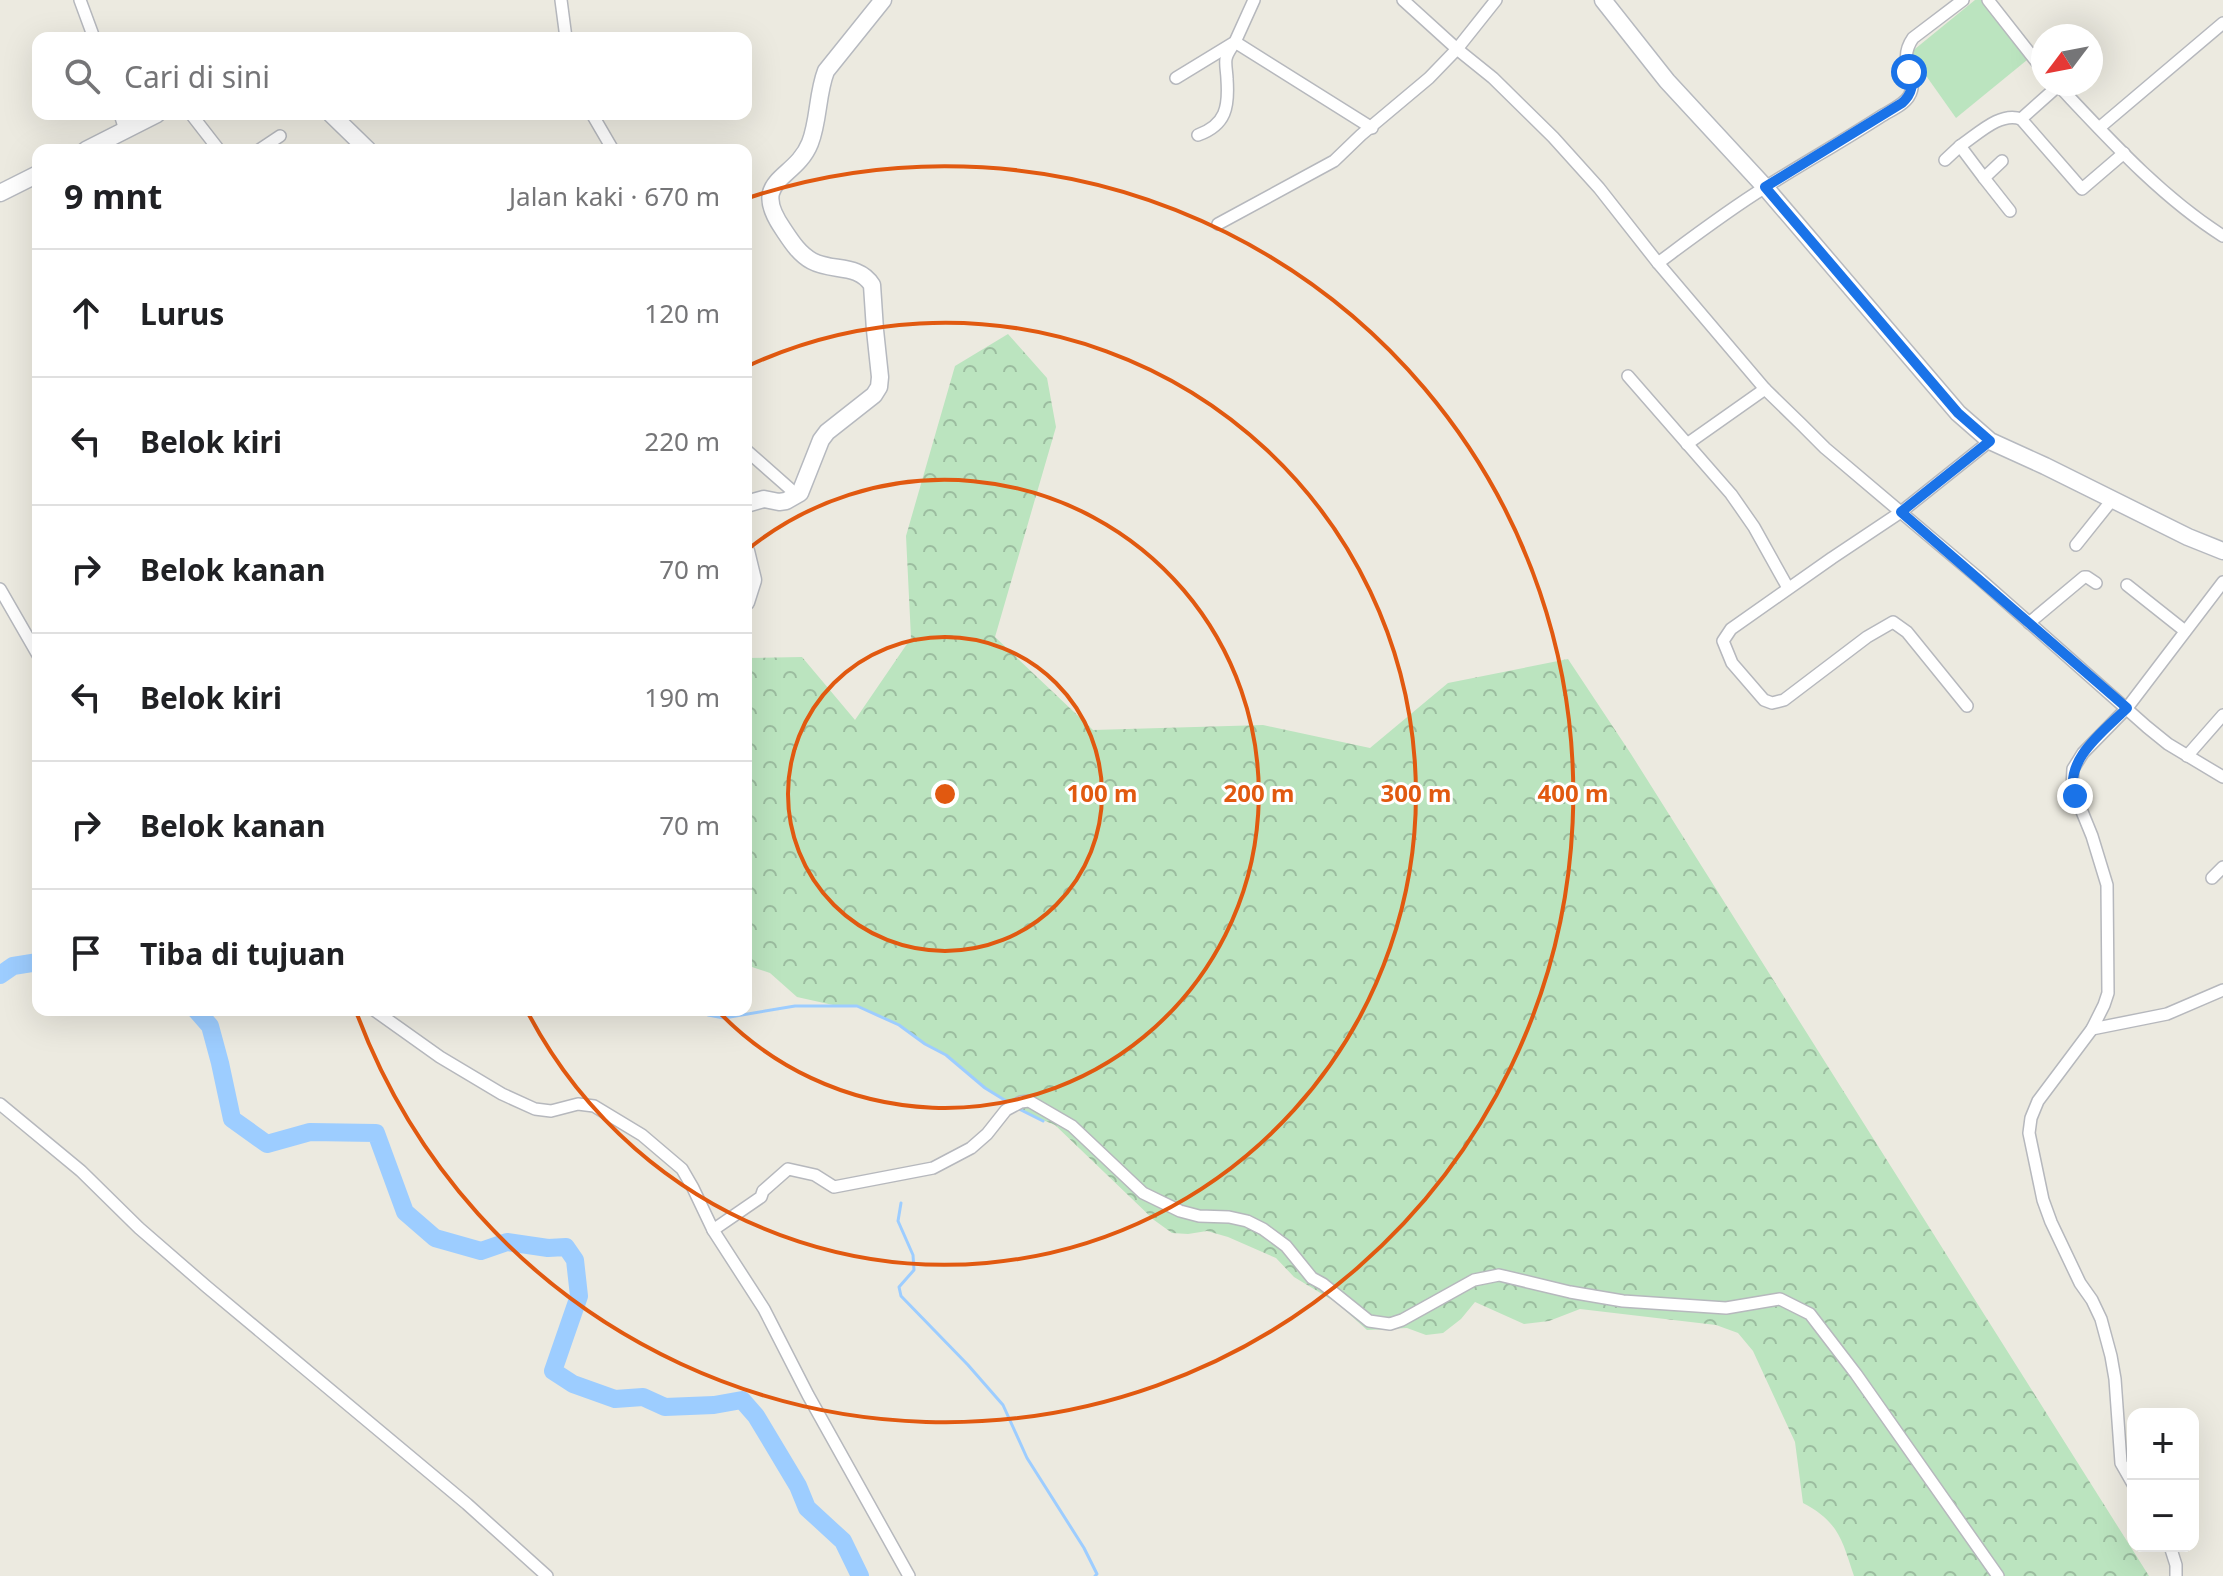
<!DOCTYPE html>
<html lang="id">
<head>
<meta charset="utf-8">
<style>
  :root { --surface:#fff; --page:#f2f2f2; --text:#202124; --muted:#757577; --line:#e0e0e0 }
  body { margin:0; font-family:"Noto Sans",sans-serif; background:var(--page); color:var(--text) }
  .controls { position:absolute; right:24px; bottom:24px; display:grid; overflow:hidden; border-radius:16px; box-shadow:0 8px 32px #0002 }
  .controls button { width:72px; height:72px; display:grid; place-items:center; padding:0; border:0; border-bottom:2px solid var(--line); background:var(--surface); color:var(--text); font:40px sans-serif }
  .compass { position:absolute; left:2031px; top:24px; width:72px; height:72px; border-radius:50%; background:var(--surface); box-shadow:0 8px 32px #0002; rotate:238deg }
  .stop { position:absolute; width:24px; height:24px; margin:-18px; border:6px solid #1a73e8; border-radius:50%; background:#fff }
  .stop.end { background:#1a73e8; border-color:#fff; box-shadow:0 2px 8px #0008 }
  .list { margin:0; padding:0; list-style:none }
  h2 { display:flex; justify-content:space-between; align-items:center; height:104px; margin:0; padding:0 32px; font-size:34px }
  h2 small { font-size:26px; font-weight:400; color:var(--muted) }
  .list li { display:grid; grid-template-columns:52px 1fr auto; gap:24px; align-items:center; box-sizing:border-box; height:128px; padding:0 32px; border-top:2px solid var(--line) }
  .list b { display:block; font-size:30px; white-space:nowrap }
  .list em { font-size:26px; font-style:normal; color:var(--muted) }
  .icon { flex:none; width:44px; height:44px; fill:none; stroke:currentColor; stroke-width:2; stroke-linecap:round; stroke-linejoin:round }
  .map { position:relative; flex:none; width:2223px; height:1576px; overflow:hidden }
  .search { position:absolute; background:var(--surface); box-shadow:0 8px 32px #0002; left:32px; top:32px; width:720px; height:88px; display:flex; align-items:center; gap:20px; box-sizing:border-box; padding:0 28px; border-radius:16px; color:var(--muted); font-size:30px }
  .panel { position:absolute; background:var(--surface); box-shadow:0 8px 32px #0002; left:32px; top:144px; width:720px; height:872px; border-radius:16px }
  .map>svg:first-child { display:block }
  .green { fill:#bbe4bf }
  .forest { fill:url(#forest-crowns) }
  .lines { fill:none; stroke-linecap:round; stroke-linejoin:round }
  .stream { stroke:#9dcdff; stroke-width:3 }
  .river { stroke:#9dcdff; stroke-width:18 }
  .street-casing { stroke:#b6b8bd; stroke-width:14 }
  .secondary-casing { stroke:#b6b9bf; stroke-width:19 }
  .street { stroke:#fff; stroke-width:11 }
  .secondary { stroke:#fff; stroke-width:16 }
  .route { stroke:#1a73e8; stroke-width:10 }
  .ring { fill:none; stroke:#e15910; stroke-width:4 }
  .centre { fill:#e15910; stroke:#fff; stroke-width:4 }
  .ring-label { font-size:24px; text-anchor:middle; font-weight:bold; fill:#e15910; stroke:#fff; stroke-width:6; stroke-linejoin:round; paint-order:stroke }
</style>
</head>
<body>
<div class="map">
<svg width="2223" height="1576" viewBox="0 0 2223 1576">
  <defs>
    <pattern id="forest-crowns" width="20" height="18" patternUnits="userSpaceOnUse" patternTransform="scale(2)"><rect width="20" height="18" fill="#bbe4bf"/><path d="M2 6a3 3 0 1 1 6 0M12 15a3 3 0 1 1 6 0" fill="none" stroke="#9bbc9f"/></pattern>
  </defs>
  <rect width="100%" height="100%" fill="#eceae0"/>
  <!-- green -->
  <polygon class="green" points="1975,0 1982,0 2027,60 1956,118 1910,53"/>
  <!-- forest -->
  <path class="forest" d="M1008 334 1047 378 1056 427 995 637 1093 730 1263 725 1370 748 1448 683 1568 659 1631 754 2149 1576H1854C1842 1540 1839 1522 1803 1503L1795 1442 1753 1351 1738 1333 1716 1325 1580 1309 1549 1321 1524 1324 1475 1302 1461 1319 1443 1333 1426 1335 1407 1328 1367 1330 1337 1303 1294 1277 1276 1258 1228 1237 1207 1231 1188 1234 1172 1233 1154 1220 1055 1125 1023 1112 985 1088 946 1055 925 1043 899 1025 857 1006 833 1005 797 997 770 973 746 965V658L802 657 855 720 911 638 906 536 955 366Z"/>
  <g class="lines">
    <!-- stream -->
    <g class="stream">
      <polyline points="703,1010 708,1015 724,1018 795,1006 857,1006 899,1025 925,1044 946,1055 985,1088 1011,1104"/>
      <polyline points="1017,1108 1043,1121"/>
      <polyline points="901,1203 898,1221 913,1255 914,1270 899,1287 901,1296 968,1365 1003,1405 1027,1458 1084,1548 1097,1574 1095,1576"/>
    </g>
    <!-- river -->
    <g class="river">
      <polyline points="0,975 13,966 38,962"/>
      <polyline points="196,1010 210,1026 220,1063 232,1119 267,1144 310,1132 376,1133 405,1212 435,1238 481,1251 507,1242 548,1248 566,1247 575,1260 579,1296 553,1371 573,1384 615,1399 643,1397 665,1407 714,1405 742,1400 756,1416 798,1486 807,1508 843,1541 860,1576"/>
    </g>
    <!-- street casing -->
    <g class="street-casing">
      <g id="street">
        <polyline points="80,0 94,38"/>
        <polyline points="561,0 566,38"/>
        <polyline points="1403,0 1457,49 1493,78 1553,137 1599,188 1658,263 1765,389 1802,425 1825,448 1981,580 2147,727 2168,744 2223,777"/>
        <polyline points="1988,0 2043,70"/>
        <polyline points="1176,78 1235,42 1254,0"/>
        <path d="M2057 84C2108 138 2160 196 2223 236"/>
        <polyline points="120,114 125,130"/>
        <polyline points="191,114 219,150"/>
        <polyline points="592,114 613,150"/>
        <polyline points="2021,119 2058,86"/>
        <polyline points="2099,128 2223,23"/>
        <path d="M1198 135C1226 125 1229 107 1227 79 1227 73 1225 65 1226 59 1227 53 1232 47 1235 42L1372 128"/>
        <polyline points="259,150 280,136"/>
        <polyline points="1945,160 1960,146"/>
        <path d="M2002 161 1984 178 1960 146C1977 135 2000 111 2021 119L2082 189 2124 153"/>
        <polyline points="1984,178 2010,211"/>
        <polyline points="1218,224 1334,161 1361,135 1429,78 1457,49 1496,0"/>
        <path d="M1658 263C1693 237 1727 211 1764 188 1802 164 1841 142 1880 117 1889 111 1904 105 1909 96 1921 76 1895 64 1913 38L1963 0"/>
        <polyline points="1628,376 1731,494 1754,527 1788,588"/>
        <polyline points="1687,444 1765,389"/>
        <polyline points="746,450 797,495"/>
        <polyline points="2076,545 2112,500"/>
        <polyline points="2127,585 2185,631"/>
        <polyline points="0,589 38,655"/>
        <polyline points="2029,623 2084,577 2087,577 2096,583"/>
        <polyline points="1967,706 1907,632 1893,622 1867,637 1784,700 1772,703 1764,700 1732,663 1723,641 1731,629 1832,558 1901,512 1990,441"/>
        <polyline points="2187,756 2223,715"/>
        <polyline points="2212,878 2223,867"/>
        <polyline points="374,1010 440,1057 502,1094 535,1109 551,1111 578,1104 594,1106 642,1135 682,1169 693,1188 713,1230 764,1309 808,1395 909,1576"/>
        <polyline points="2092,1029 2167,1014 2223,990"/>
        <polyline points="0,1104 81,1171 139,1228 207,1287 467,1504 547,1576"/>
        <polyline points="713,1230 761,1197 763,1191 788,1169 815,1175 834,1187 933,1168 971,1148 987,1134 1006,1110 1021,1102 1029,1101 1072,1126 1143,1193 1180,1211 1199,1216 1229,1217 1247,1221 1263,1229 1286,1246 1312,1278 1323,1284 1369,1321 1390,1324 1402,1320 1474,1280 1499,1275 1570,1292 1623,1301 1726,1308 1780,1299 1810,1314 1856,1374 1998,1576"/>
        <polyline points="2133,1484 2121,1463 2115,1379 2111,1356 2101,1319 2092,1300 2080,1283 2051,1222 2043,1200 2029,1133 2031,1118 2038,1101 2092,1029 2104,1005 2108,993 2107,885 2092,836 2072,787 2073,769 2083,753 2127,708 2223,582"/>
        <polyline points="2170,1546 2176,1565 2176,1576"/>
      </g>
    </g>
    <!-- secondary casing -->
    <g class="secondary-casing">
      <g id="secondary">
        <polyline points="1603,0 1667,81 1765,187 1958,413 1990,441 2045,466 2188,537 2223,551"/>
        <polyline points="331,114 368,150"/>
        <polyline points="86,150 157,114"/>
        <polyline points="0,193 38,174"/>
        <path d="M746 504 764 499 779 502 786 501 800 493 821 440 827 432 874 395 879 387 880 377 875 330 872 285C858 263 832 272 812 261 799 254 791 241 783 229 748 178 795 181 810 143 819 120 817 94 826 71L883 0"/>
        <polyline points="746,551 753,580 746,602"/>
      </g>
    </g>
    <!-- street -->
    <use href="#street" class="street"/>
    <!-- secondary -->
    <use href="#secondary" class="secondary"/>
  </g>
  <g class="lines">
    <!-- route -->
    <path class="route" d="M1909 72C1914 85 1912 94 1902 103L1765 187 1958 413 1990 441 1901 512 2127 708C2104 731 2063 760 2075 796"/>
  </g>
  <!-- distance rings -->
  <g class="ring">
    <circle cx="945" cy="794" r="157"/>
    <path d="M747 550A314 314 0 1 1 717 1010"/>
    <path d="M750 365A471 471 0 1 1 527 1011"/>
    <path d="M751 197A628 628 0 1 1 357 1014"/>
  </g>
  <circle cx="945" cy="794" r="12" class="centre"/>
  <g class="ring-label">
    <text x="1102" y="802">100 m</text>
    <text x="1259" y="802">200 m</text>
    <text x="1416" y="802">300 m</text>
    <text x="1573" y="802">400 m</text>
  </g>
</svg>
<div class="controls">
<button>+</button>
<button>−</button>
</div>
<svg class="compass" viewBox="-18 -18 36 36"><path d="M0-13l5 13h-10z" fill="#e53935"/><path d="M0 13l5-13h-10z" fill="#757577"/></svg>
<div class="stop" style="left:1909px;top:72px"></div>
<div class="stop end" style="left:2075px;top:796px"></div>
<div class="search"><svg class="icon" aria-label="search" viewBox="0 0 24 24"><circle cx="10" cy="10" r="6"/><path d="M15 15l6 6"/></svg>Cari di sini</div>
<section class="panel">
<h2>9 mnt<small>Jalan kaki · 670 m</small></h2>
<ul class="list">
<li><svg class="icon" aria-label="ahead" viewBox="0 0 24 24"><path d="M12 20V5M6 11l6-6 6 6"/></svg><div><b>Lurus</b></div><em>120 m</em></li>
<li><svg class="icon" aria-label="left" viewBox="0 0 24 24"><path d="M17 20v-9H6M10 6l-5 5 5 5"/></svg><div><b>Belok kiri</b></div><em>220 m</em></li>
<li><svg class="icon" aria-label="right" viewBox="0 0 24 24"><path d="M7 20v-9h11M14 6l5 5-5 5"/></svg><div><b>Belok kanan</b></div><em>70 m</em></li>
<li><svg class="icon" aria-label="left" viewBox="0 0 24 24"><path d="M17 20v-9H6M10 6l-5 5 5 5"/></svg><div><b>Belok kiri</b></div><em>190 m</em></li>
<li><svg class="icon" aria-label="right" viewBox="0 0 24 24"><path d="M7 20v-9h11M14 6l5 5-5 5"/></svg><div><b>Belok kanan</b></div><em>70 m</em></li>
<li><svg class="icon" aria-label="arrive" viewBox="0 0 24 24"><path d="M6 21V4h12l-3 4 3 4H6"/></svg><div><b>Tiba di tujuan</b></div></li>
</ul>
</section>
</div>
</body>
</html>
